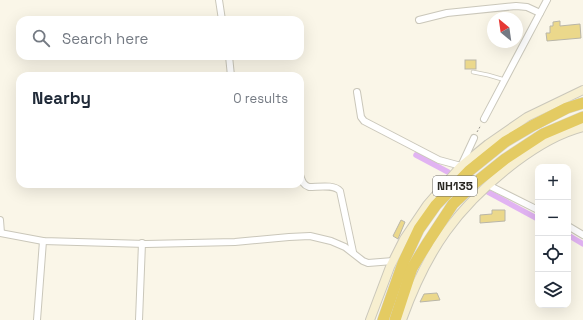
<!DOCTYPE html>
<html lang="en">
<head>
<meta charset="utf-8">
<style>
  :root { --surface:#fff; --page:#f2f2f3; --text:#1f2937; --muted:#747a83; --line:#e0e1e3 }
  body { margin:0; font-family:"Space Grotesk",sans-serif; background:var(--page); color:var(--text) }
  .controls { position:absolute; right:12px; bottom:12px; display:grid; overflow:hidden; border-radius:8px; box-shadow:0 4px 16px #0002 }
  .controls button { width:36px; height:36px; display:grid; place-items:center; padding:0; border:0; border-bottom:1px solid var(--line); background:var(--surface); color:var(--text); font:20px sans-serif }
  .compass { position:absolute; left:487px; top:12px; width:36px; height:36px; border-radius:50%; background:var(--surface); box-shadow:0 4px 16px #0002; rotate:331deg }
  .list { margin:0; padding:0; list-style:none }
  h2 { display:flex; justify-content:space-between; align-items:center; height:52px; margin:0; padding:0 16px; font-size:17px }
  h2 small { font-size:13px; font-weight:400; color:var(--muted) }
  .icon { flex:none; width:22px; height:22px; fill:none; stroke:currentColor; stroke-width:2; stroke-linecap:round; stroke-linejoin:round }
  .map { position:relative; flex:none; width:583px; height:320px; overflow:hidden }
  .search { position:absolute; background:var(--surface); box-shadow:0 4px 16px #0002; left:16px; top:16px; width:288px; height:44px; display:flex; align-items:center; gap:10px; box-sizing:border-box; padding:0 14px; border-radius:12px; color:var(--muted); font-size:15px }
  .panel { position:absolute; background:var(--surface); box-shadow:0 4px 16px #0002; left:16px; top:72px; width:288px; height:116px; border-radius:12px }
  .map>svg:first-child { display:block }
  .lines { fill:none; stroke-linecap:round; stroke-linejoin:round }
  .canal { stroke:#e1b3f2; stroke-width:5.5 }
  .building { fill:#ebd88b; stroke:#b9b6a8 }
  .lane-casing { stroke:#cac7ba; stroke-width:4.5 }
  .street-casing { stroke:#cac7ba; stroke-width:8 }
  .secondary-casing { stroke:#cac7ba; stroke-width:10 }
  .highway-casing { stroke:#d9d8d7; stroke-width:12 }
  .path { stroke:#98958c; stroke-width:1; stroke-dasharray:2 2; stroke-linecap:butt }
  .lane { stroke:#fff; stroke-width:3 }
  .street { stroke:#fff; stroke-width:6 }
  .secondary { stroke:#f7efd0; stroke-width:8 }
  .highway { stroke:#e4cb62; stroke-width:11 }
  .labels { text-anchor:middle; stroke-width:3.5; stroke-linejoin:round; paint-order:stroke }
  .shield { fill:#fff; stroke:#6a6865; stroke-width:1 }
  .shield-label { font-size:12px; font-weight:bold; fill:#2a2823 }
</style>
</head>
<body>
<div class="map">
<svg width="583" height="320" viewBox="0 0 583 320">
  <rect width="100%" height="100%" fill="#faf6e8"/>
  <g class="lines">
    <!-- canal -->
    <g class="canal">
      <polyline points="416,155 448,172"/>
      <polyline points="488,192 538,219"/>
      <polyline points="568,235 583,244"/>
    </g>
  </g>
  <!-- building -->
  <g class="building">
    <polygon points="560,21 560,26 580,24 581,38 547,41 546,33 550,33 550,26 553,26 553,22"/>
    <rect x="465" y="60" width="11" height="9"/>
    <polygon points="492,210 505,210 505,221 480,223 480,215 492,214"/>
    <polygon points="401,220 405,222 398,239 393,236"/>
    <polygon points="437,293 440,300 420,302 424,294"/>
  </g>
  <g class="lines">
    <!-- lane casing -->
    <g class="lane-casing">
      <polyline id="lane" points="473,72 488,75 505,80"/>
    </g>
    <!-- street casing -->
    <g class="street-casing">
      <g id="street">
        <polyline points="219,0 222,20"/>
        <polyline points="419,20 447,13 516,6 527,7 540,13"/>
        <polyline points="229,56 231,76"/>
        <polyline points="357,92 361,117 364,121 439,160 461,166 474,138"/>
        <polyline points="484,119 547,0"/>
        <path d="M300 175C302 181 303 185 309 187 319 187 334 184 340 191L353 252"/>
        <polyline points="488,185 538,210"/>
        <polyline points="0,220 1,233"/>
        <polyline points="568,226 583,235"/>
        <polyline points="0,233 43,241 146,244 235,242 289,237 310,236 331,241 345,247 363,261 368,263 393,261"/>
        <polyline points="37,320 43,241"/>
        <polyline points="139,320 142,243"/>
      </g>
    </g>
    <!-- secondary casing -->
    <g class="secondary-casing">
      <g id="secondary">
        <polyline points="370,320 390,267 404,239 427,205 461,166 488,144 527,117 583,90"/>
        <path d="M402 320C427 250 457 207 516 162 536 147 559 133 583 127"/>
      </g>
    </g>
    <!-- highway casing -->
    <g class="highway-casing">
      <g id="highway">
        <polyline points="383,320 403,263 419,229 436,205 469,171 505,142 532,126 567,108 583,103"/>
        <polyline points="395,320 412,268 428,242 453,204 475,183 505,159 543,134 583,117"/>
      </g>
    </g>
    <!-- path -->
    <polyline class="path" points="477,132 481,125"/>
    <!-- lane -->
    <use href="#lane" class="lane"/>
    <!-- street -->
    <use href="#street" class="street"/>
    <!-- secondary -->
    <use href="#secondary" class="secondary"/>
    <!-- highway -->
    <use href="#highway" class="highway"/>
  </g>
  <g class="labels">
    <!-- shield labels -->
    <rect class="shield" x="433" y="176" width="44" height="20" rx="3"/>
    <g class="shield-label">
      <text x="455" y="190">NH135</text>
    </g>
  </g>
</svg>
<div class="controls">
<button>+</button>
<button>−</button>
<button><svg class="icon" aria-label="locate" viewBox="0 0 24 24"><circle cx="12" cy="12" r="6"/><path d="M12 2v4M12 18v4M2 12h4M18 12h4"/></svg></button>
<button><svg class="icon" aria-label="layers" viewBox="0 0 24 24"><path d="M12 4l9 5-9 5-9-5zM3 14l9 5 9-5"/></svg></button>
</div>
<svg class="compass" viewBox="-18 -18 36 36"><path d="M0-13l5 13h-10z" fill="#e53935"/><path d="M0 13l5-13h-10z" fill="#747a83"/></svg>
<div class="search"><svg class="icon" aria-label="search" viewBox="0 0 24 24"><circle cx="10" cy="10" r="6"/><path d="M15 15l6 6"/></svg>Search here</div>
<section class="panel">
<h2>Nearby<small>0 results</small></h2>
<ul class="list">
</ul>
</section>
</div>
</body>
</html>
